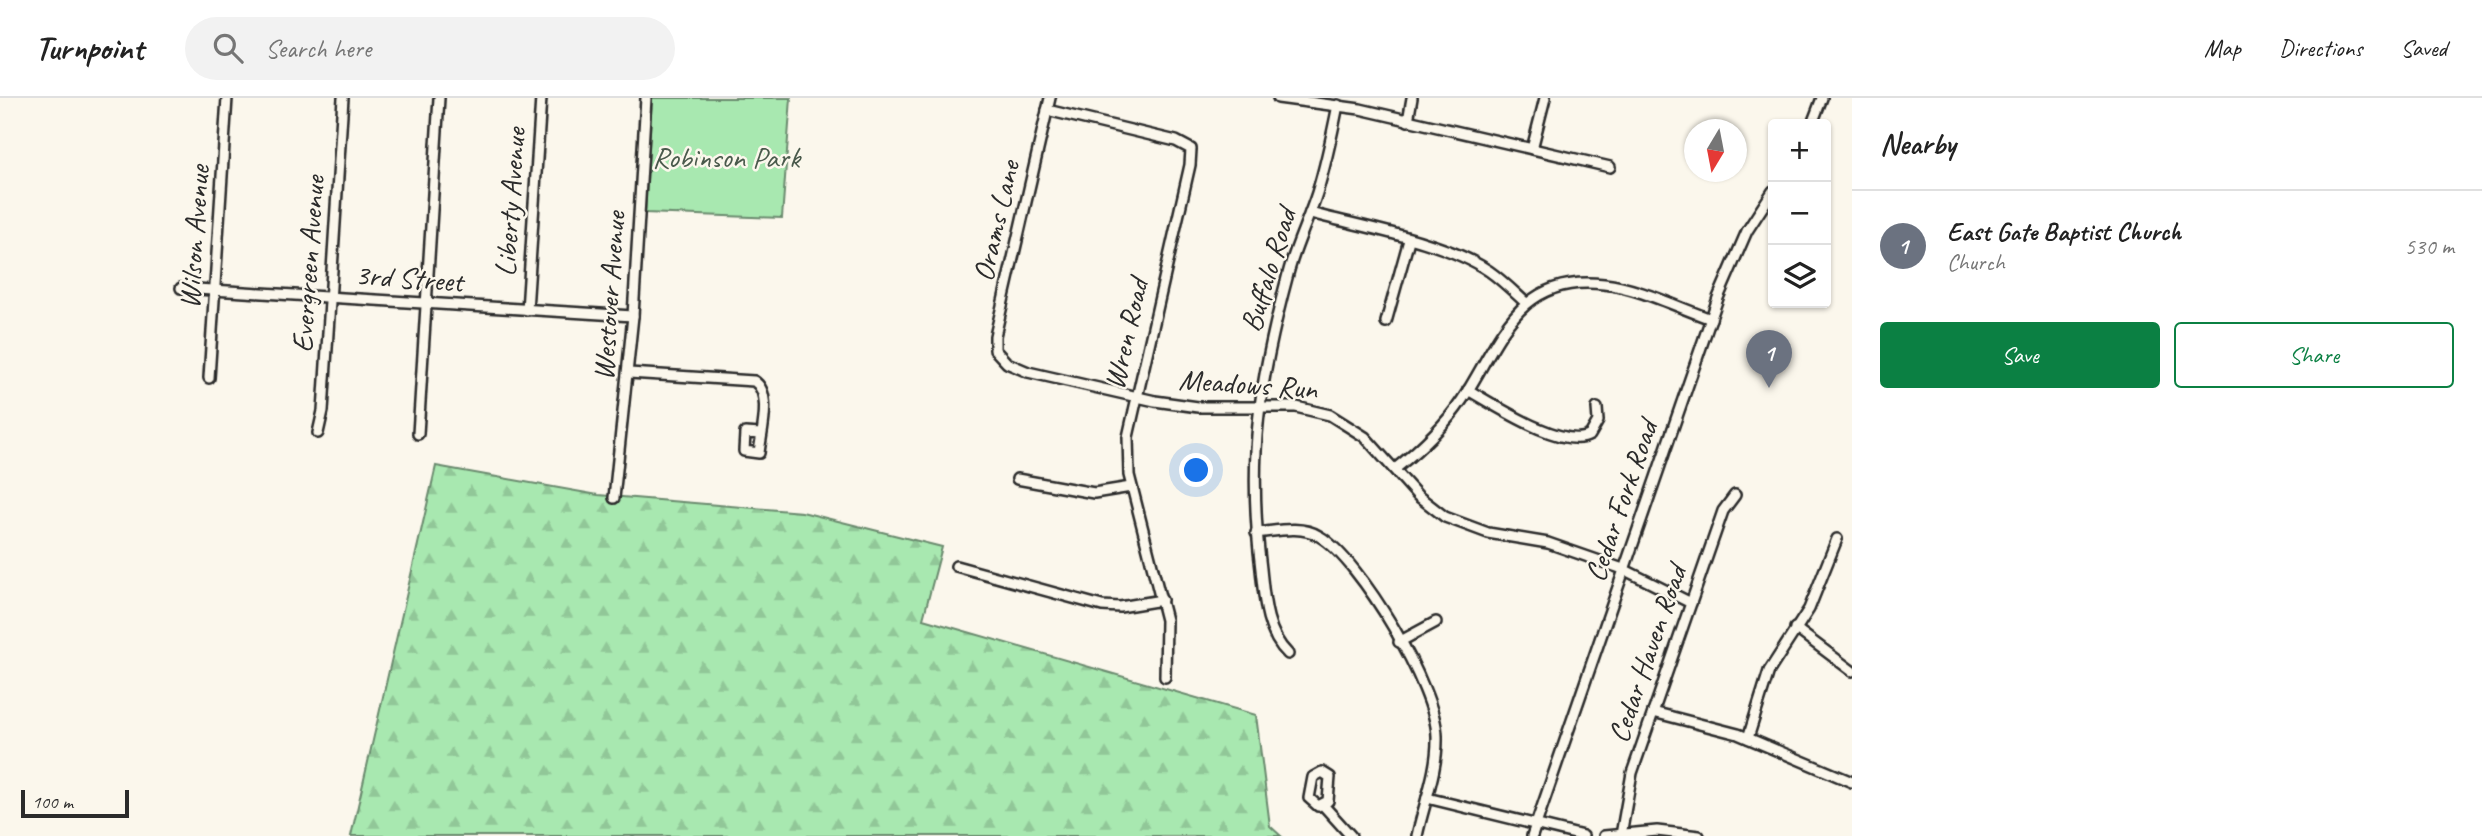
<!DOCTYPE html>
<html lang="en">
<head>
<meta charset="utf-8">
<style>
  :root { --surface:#fff; --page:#f2f2f2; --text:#222; --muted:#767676; --line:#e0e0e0; --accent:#0b8043 }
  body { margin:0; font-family:Caveat,sans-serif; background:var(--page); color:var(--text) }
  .controls { position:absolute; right:21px; top:21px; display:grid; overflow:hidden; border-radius:7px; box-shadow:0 2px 5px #0004 }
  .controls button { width:63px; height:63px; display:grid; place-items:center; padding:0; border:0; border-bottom:2px solid var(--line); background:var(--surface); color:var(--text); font:35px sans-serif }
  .compass { position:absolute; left:1684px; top:21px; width:63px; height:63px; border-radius:50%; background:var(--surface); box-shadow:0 2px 5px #0004; rotate:190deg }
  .scale { position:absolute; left:21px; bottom:18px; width:108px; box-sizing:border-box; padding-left:7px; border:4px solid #2b2b2b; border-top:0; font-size:19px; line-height:24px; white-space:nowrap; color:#2b2b2b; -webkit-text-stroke:5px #fbf7ec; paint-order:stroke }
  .you { position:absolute; left:1197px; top:373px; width:24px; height:24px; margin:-18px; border:5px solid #fff; border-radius:50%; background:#1a73e8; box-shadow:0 0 0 10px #1a73e833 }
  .badge { display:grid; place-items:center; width:46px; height:46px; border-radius:50%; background:var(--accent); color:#fff; font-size:23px; font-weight:700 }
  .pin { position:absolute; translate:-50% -58px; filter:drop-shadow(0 2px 4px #0008) }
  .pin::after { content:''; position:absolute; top:37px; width:24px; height:21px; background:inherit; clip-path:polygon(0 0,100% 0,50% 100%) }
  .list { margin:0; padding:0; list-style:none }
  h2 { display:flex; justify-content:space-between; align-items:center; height:91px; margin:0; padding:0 28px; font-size:30px }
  h2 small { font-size:23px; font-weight:400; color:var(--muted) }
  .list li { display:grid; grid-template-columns:46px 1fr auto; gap:21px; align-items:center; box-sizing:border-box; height:112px; padding:0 28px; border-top:2px solid var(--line) }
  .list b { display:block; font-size:26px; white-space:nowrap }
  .list p { margin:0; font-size:23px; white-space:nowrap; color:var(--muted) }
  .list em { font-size:23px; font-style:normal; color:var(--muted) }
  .actions { display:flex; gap:14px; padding:21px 28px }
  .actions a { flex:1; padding:16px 0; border:2px solid var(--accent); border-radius:7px; text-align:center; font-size:24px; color:var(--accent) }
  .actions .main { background:var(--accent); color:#fff }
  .icon { flex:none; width:38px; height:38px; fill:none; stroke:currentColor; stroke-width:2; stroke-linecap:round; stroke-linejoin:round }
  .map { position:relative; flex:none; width:1852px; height:738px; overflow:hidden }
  header { display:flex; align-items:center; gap:42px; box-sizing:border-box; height:98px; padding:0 35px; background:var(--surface); border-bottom:2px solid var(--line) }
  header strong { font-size:33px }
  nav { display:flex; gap:38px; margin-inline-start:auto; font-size:24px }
  .search { width:490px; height:63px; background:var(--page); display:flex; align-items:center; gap:18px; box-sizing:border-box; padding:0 24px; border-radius:38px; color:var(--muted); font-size:26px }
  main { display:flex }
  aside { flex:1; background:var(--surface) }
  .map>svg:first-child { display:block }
  .forest { fill:url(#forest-firs); stroke:#6a8a6e; stroke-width:2 }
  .park { fill:#a8e8b0; stroke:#6a8a6e; stroke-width:2 }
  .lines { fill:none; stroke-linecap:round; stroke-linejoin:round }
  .minor-casing { stroke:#2b2b2b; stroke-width:14 }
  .minor { stroke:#fbf7ec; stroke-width:9 }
  .labels { text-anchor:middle; stroke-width:5; stroke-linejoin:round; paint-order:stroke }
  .park-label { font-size:30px; fill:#4a5a4c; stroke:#fbf7ec }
  .street-label { font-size:30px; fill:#2b2b2b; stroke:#fbf7ec }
</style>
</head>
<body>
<header>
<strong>Turnpoint</strong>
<div class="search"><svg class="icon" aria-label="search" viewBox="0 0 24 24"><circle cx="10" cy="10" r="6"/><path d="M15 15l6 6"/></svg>Search here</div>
<nav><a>Map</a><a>Directions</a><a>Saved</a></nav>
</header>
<main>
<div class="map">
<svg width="1852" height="738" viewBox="0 0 1852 738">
  <defs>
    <pattern id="forest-firs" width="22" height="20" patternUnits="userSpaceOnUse" patternTransform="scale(1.75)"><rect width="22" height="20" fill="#a8e8b0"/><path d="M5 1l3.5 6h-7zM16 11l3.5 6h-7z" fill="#91c798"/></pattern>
  </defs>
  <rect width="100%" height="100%" fill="#fbf7ec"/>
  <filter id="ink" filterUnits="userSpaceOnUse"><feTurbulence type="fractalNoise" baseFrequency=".0143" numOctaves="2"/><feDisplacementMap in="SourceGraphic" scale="14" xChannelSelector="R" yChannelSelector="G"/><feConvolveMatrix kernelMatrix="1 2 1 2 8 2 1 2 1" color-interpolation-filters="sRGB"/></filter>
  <g filter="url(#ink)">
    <!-- forest -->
    <polygon class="forest" points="436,368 598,397 802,414 942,449 923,521 1256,617 1270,728 1281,738 351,738"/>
    <!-- park -->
    <polygon class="park" points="652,0 791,0 782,120 645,115"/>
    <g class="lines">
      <!-- minor casing -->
      <g class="minor-casing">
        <g id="minor">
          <polyline points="1050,0 995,238 995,252 1007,265 1028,274 1155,303 1198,309 1296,309 1330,317 1365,339 1418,398 1445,419 1488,435 1548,445 1623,471 1691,505"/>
          <polyline points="1278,0 1360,11 1610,69"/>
          <polyline points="1047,12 1176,43 1191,51 1190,67 1128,339 1129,377 1166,522 1165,579"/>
          <polyline points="1408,23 1412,0"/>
          <polyline points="1812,26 1822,0"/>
          <polyline points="1532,51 1545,0"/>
          <path d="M1310 115C1362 129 1445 143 1489 173 1502 182 1514 194 1526 205"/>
          <polyline points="181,190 633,218"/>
          <polyline points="527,212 541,0"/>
          <polyline points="1386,224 1409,142"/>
          <path d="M629 275 754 283C773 295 761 335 759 355L744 353 745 335 761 336"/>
          <polyline points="209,280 227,0"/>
          <path d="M1468 292C1493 306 1564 353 1590 337L1598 323 1597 310"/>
          <polyline points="318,335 323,313 343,0"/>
          <polyline points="418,336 439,0"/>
          <path d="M1395 371C1420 351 1444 329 1462 302 1500 244 1517 175 1604 186 1639 190 1677 209 1711 221"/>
          <polyline points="1017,381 1094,395 1131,389"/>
          <polyline points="614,400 633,218 646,0"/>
          <path d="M1256 435C1277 433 1301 427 1319 438 1361 462 1436 591 1437 638 1438 672 1424 705 1417 738"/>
          <polyline points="956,468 1102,508 1120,509 1162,502"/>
          <polyline points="1795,530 1852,573"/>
          <polyline points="1399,544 1436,524"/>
          <path d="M1288 556C1266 535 1264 500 1261 471 1247 359 1259 284 1288 176 1295 148 1308 123 1317 95 1326 66 1332 37 1338 7"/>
          <polyline points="1653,614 1738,636 1852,684"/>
          <polyline points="1748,640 1769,573 1809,511 1837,441"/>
          <polygon points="1322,674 1330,679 1328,703 1318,708 1309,700 1313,679"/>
          <polyline points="1427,700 1583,738"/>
          <polyline points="1323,707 1351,738"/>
          <polyline points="1621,737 1632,675 1723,413 1735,397"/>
          <polyline points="1532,738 1718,200 1747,133 1773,93"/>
          <polyline points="1604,738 1657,733 1699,738"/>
        </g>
      </g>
      <!-- minor -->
      <use href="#minor" class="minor"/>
    </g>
  </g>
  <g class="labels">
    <!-- park labels -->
    <g class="park-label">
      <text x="726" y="69">Robinson Park</text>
    </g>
    <!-- street labels -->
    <g class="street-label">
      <text transform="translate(510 104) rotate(-86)" y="10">Liberty Avenue</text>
      <text transform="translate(996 123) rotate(-77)" y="10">Orams Lane</text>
      <text transform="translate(194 139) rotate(-86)" y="10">Wilson Avenue</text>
      <text transform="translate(308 166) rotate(-86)" y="10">Evergreen Avenue</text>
      <text transform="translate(1268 172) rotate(-73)" y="10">Buffalo Road</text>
      <text transform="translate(409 180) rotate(4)" y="10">3rd Street</text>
      <text transform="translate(609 198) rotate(-86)" y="10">Westover Avenue</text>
      <text transform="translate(1126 236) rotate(-77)" y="10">Wren Road</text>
      <text transform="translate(1248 286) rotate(4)" y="10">Meadows Run</text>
      <text transform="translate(1621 403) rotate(-71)" y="10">Cedar Fork Road</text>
      <text transform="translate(1647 556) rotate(-71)" y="10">Cedar Haven Road</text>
    </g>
  </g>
</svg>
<div class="controls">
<button>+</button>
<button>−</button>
<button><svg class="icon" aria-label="layers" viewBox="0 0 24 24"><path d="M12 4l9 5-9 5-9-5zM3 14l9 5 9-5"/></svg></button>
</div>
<svg class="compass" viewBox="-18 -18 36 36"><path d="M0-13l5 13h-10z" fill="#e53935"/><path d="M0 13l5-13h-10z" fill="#767676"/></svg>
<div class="scale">100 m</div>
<div class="you"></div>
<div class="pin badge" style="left:1769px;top:290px;background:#6b7280">1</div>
</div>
<aside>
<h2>Nearby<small></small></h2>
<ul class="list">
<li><span class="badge" style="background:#6b7280">1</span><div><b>East Gate Baptist Church</b><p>Church</p></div><em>530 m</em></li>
</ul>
<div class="actions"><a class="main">Save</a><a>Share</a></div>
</aside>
</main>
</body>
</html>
